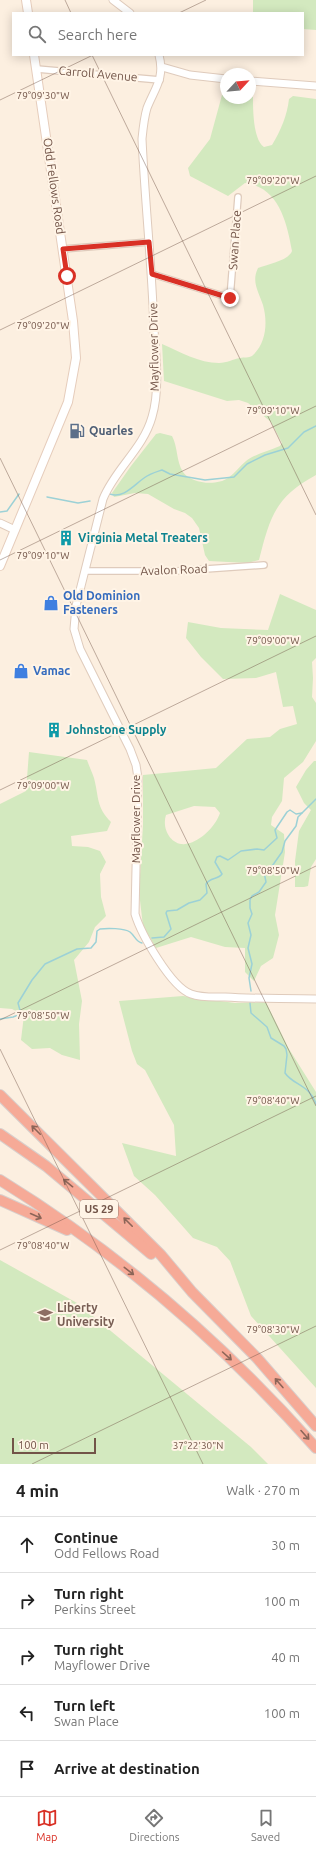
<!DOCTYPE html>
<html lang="en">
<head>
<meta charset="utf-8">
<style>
  :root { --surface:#fff; --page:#f6f6f6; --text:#222; --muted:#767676; --line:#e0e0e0; --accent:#d93025 }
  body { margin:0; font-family:Ubuntu,sans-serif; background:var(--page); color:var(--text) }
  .compass { position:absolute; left:220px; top:68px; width:36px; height:36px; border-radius:50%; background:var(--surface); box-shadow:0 2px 10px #0003; rotate:64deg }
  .scale { position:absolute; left:12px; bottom:10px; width:84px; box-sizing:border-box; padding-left:4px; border:2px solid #725448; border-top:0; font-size:11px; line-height:14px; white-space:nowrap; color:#725448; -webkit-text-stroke:3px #fff4e6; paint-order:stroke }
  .stop { position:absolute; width:12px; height:12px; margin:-9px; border:3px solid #d93025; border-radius:50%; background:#fff }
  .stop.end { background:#d93025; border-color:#fff; box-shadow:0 1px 4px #0008 }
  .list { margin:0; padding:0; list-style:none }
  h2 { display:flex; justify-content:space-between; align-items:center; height:52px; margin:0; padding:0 16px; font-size:17px }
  h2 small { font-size:13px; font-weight:400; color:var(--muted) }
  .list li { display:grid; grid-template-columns:26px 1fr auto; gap:12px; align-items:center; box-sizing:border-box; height:56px; padding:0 16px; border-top:1px solid var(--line) }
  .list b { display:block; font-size:15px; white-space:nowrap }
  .list p { margin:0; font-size:13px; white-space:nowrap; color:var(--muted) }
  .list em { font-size:13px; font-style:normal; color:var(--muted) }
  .icon { flex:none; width:22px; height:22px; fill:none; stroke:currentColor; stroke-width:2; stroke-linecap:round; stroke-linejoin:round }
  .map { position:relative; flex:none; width:316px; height:1464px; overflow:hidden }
  .search { position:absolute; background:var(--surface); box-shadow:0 2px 10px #0003; left:12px; right:12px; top:12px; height:44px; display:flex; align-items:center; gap:10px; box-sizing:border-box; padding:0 14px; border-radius:0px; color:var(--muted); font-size:15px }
  .sheet { height:332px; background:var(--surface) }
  nav { display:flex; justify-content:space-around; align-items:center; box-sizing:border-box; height:56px; border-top:1px solid var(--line); background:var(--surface); font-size:11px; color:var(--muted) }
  nav a { display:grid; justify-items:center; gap:2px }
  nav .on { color:var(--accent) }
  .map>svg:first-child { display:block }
  .green { fill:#d3e9bf; fill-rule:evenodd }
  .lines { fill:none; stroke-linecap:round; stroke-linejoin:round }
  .stream { stroke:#9cd1d6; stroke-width:1.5 }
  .minor-casing { stroke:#dfcbbc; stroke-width:8 }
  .tertiary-casing { stroke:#dfcbbc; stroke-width:9 }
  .secondary-casing { stroke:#e6cdbc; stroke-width:10 }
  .motorway-casing { stroke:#d8cfcc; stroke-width:12 }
  .minor { stroke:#fff; stroke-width:5.5 }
  .tertiary { stroke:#fff; stroke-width:7 }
  .secondary { stroke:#fff; stroke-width:8 }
  .motorway { stroke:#f6aa97; stroke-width:10 }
  .oneway { stroke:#8c6558 }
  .route { stroke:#d93025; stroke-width:5 }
  .ticks { fill:none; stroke:#725448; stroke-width:1; stroke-opacity:0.45 }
  .labels { text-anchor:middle; stroke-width:4; stroke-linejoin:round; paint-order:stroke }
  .shield { fill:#fff4e6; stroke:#9c8477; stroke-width:1 }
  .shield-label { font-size:11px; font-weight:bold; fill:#725448 }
  .street-label { font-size:12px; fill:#725448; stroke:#fff4e6 }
  .service-label { font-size:12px; font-weight:bold; fill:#4e5e75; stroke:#fff4e6; text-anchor:start }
  .culture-label { font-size:12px; font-weight:bold; fill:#0d838f; stroke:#fff4e6; text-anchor:start }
  .shop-label { font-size:12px; font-weight:bold; fill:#366cbe; stroke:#fff4e6; text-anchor:start }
  .education-label { font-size:12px; font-weight:bold; fill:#785e54; stroke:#fff4e6; text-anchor:start }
  .ticks-label { font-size:10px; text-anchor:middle; fill:#725448; stroke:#fff4e6; stroke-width:4; stroke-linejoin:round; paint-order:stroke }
</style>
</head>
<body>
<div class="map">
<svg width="316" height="1464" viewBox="0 0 316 1464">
  <rect width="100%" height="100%" fill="#fcefe0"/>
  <!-- green -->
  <g class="green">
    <polygon points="253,0 316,0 316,30 303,29 303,13 253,13"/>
    <path d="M222 95H226V98L253 97C253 109 253 140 264 147L272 145C281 130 287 116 289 99L293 96 316 99V475C275 497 270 517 259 560L247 563 209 561 205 555 199 528 192 518 185 513 174 509 148 494 135 493 114 497 112 493 131 466 156 434 160 433 172 436C178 447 176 461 183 472 191 484 217 486 228 478 235 473 240 466 246 461 253 455 271 450 280 446L282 443 271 422 248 403 239 400 227 401 164 381 162 344C180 352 199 363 219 363 227 363 233 359 240 358 244 357 249 358 252 356 266 344 268 323 263 305 259 292 251 282 258 268 268 264 288 261 292 251 287 223 279 187 245 183L228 196 190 176 188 168 210 139Z"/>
    <path d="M280 594 316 610V658L312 662 313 678 312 697 316 703V741L303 762 284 778 282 801 272 817 271 825 284 834 285 852 275 915 279 935 273 958 261 966 254 981 245 972V948L225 947 191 937 156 948 143 926 139 892 143 825V775L216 768 247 739 270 737 280 729 297 724 293 706 283 707 276 672 256 678 223 679 201 657 186 638 188 622 221 628 268 630ZM194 806 215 807 220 813C216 825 203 839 190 843 173 849 161 830 166 815Z"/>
    <path d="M29 752 87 760C89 766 92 772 94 778 99 797 96 807 111 822L107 831 71 836 72 846 88 847 100 851 106 862 100 874 101 897 106 916 95 927 89 942 74 960 82 1001 79 1024 80 1060 62 1055 50 1048 32 1049 21 1040 24 1015 12 1009 0 1008V804L26 791Z"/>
    <polygon points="314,761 316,761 316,859 311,867 308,886 304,887 295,887 295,861 299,831 311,810 304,803 296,787 306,770"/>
    <polygon points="183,996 235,1003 266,1002 289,1049 316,1092 316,1388 251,1316 230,1261 217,1247 193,1238 155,1195 134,1176 122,1143 176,1156 174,1125 145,1070 137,1064 132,1051 119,1001"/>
    <polygon points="0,1260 77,1303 251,1447 268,1464 0,1464"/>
  </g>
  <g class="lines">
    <!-- stream -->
    <g class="stream">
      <path d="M110 494C123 499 134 485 144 478 149 474 156 472 162 470L170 474 205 480 234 477 247 464 265 455 288 448 304 432 316 426"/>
      <polyline points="47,497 78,503 90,501"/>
      <polyline points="0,512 7,511 19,494"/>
      <path d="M152 938 164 937 171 929 166 913 167 911 177 910 189 903 200 900 207 893 206 884C210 877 218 880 222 874L215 862 217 857 220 856 228 860 241 851 257 849 264 850 277 838 275 830 287 812 290 810 296 814 302 813"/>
      <polyline points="251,991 249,978 252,964 248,948 251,935 248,923 252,914 250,908 250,900 252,896 259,892 266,882 264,872 270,869 282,852 285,841 296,826 298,817 316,799"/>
      <path d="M250 1003 251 1013 267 1027 271 1038 284 1046 286 1049 287 1055 285 1073C293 1085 310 1085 316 1104"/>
      <path d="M0 1019 13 1017 21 1014 18 1003 32 980 45 964 77 949 91 948 96 942 97 931 100 929C107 928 124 928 130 932 135 936 136 942 142 943"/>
    </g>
    <!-- minor casing -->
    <g class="minor-casing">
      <g id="minor">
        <polyline points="37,69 160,80"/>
        <polyline points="63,249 149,242"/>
        <polyline points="152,274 230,298 238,197"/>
        <polyline points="85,571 177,571 264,565"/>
      </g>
    </g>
    <!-- tertiary casing -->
    <g class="tertiary-casing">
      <g id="tertiary">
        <polyline points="113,0 130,13"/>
        <path d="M159 55C165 78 155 88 147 108 144 118 143 129 142 139 145 203 152 266 154 330 156 356 160 391 152 417 143 449 115 469 103 499L76 606 74 629 80 649 130 749 136 765 138 778 135 914C141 934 171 987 191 994 202 998 214 997 225 997 255 999 286 998 316 999"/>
        <polyline points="162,67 190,75 226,79"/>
        <polyline points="250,81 316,86"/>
        <polyline points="0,523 15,530"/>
      </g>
    </g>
    <!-- secondary casing -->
    <g class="secondary-casing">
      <g id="secondary">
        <polyline points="26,0 28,13"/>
        <polyline points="0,566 68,402 76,358 73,321 34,55"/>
      </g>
    </g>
    <!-- motorway casing -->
    <g class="motorway-casing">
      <g id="motorway">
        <polyline points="0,1095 161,1255 192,1292 257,1358 316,1426"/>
        <polyline points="0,1134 46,1166 151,1254"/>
        <path d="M0 1180C117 1252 225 1345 316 1448"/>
        <polyline points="0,1200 67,1230"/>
      </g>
    </g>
    <!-- minor -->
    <use href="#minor" class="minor"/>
    <!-- tertiary -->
    <use href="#tertiary" class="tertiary"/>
    <!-- secondary -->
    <use href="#secondary" class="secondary"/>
    <!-- motorway -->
    <use href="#motorway" class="motorway"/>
  </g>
  <!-- one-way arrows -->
  <defs><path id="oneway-shaft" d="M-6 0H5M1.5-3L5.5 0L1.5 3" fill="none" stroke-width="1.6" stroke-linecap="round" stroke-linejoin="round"/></defs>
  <g class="oneway">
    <use href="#oneway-shaft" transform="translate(36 1130) rotate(-135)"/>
    <use href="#oneway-shaft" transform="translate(68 1183) rotate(-141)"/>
    <use href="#oneway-shaft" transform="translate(36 1216) rotate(24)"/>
    <use href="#oneway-shaft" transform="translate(128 1222) rotate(-135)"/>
    <use href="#oneway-shaft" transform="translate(129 1271) rotate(38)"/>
    <use href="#oneway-shaft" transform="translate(227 1356) rotate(42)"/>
    <use href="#oneway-shaft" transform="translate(279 1383) rotate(-131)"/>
    <use href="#oneway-shaft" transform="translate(305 1435) rotate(48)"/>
  </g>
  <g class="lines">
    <!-- route -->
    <polyline class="route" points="67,276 63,249 149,242 152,274 230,298"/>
  </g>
  <!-- ticks -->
  <path class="ticks" d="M65 0 71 13M179 13 206 0M92 55 316 515M0 100 93 55M0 330 316 176M0 458 316 1106M0 560 316 406M0 790 316 636M0 1020 316 866M0 1049 203 1464M0 1250 316 1096M32 1464 316 1326"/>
  <!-- icons -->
  <defs>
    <g id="fuel-bare" transform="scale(1.2)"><path d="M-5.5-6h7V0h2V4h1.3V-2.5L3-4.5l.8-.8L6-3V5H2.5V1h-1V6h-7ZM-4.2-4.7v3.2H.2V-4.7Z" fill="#5c6f8a" stroke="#fff4e6" stroke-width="2.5" paint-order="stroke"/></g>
    <g id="building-bare" transform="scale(1.2)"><path d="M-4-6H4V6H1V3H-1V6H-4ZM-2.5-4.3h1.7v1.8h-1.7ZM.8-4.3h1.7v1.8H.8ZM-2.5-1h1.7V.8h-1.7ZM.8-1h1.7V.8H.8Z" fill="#0f9aa8" stroke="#fff4e6" stroke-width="2.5" paint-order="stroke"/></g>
    <g id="shop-bare" transform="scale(1.2)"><path d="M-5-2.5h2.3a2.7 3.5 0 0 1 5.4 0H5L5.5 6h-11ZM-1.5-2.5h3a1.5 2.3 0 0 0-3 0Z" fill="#3f7fe0" stroke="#fff4e6" stroke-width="2.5" paint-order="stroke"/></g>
    <g id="university-bare" transform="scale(1.2)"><path d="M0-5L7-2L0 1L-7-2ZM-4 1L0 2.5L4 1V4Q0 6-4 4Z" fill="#8d6e63" stroke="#fff4e6" stroke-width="2.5" paint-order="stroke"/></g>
  </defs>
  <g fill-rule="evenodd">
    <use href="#fuel-bare" x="77" y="431"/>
    <use href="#building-bare" x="66" y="538"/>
    <use href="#shop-bare" x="51" y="603"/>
    <use href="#shop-bare" x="21" y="671"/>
    <use href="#building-bare" x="54" y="730"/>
    <use href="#university-bare" x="45" y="1315"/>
  </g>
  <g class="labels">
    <!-- shield labels -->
    <rect class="shield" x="80" y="1200" width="38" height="18" rx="3"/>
    <g class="shield-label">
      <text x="99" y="1213">US 29</text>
    </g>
    <!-- street labels -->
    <g class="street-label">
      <text transform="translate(98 74) rotate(5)" y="4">Carroll Avenue</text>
      <text transform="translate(54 186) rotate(82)" y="4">Odd Fellows Road</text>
      <text transform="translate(235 240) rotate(-86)" y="4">Swan Place</text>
      <text transform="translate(154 347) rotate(-91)" y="4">Mayflower Drive</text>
      <text transform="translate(174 570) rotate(-2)" y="4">Avalon Road</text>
      <text transform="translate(136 819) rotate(-90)" y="4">Mayflower Drive</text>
    </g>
    <!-- service labels -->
    <g class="service-label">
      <text x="89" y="435">Quarles</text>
    </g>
    <!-- culture labels -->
    <g class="culture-label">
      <text x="78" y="542">Virginia Metal Treaters</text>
      <text x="66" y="734">Johnstone Supply</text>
    </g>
    <!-- shop labels -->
    <g class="shop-label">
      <text x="63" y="600">Old Dominion<tspan x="63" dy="14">Fasteners</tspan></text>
      <text x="33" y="675">Vamac</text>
    </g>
    <!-- education labels -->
    <g class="education-label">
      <text x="57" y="1312">Liberty<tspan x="57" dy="14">University</tspan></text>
    </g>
  </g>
  <g class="ticks-label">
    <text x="43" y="99">79°09'30"W</text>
    <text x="273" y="184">79°09'20"W</text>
    <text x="43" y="329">79°09'20"W</text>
    <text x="273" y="414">79°09'10"W</text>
    <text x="43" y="559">79°09'10"W</text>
    <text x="273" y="644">79°09'00"W</text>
    <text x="43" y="789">79°09'00"W</text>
    <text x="273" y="874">79°08'50"W</text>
    <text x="43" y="1019">79°08'50"W</text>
    <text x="273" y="1104">79°08'40"W</text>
    <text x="43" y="1249">79°08'40"W</text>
    <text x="273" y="1333">79°08'30"W</text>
    <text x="198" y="1449">37°22'30"N</text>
  </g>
</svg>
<svg class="compass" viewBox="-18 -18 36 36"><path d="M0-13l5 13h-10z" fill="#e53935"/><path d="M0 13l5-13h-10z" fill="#767676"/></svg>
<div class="scale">100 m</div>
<div class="stop" style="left:67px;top:276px"></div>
<div class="stop end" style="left:230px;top:298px"></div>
<div class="search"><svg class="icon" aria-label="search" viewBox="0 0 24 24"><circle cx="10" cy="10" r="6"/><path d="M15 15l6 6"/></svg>Search here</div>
</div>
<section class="sheet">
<h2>4 min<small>Walk · 270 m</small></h2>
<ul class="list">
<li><svg class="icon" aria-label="ahead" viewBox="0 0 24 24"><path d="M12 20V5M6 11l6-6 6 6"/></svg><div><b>Continue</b><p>Odd Fellows Road</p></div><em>30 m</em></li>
<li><svg class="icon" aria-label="right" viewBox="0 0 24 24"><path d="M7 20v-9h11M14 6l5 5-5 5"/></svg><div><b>Turn right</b><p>Perkins Street</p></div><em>100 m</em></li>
<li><svg class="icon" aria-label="right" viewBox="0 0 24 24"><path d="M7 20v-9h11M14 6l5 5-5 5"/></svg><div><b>Turn right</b><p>Mayflower Drive</p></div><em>40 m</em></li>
<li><svg class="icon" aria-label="left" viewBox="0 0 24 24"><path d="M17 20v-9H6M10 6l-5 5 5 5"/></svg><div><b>Turn left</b><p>Swan Place</p></div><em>100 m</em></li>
<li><svg class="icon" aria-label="arrive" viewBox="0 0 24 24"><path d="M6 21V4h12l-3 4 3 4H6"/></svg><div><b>Arrive at destination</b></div></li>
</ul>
</section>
<nav>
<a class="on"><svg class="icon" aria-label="map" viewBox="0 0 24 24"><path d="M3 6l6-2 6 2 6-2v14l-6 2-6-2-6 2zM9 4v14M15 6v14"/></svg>Map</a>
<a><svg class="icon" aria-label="directions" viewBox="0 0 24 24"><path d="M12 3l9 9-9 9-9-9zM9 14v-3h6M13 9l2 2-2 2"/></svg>Directions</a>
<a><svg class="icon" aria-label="saved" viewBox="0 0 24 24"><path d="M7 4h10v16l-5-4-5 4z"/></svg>Saved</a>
</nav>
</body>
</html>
